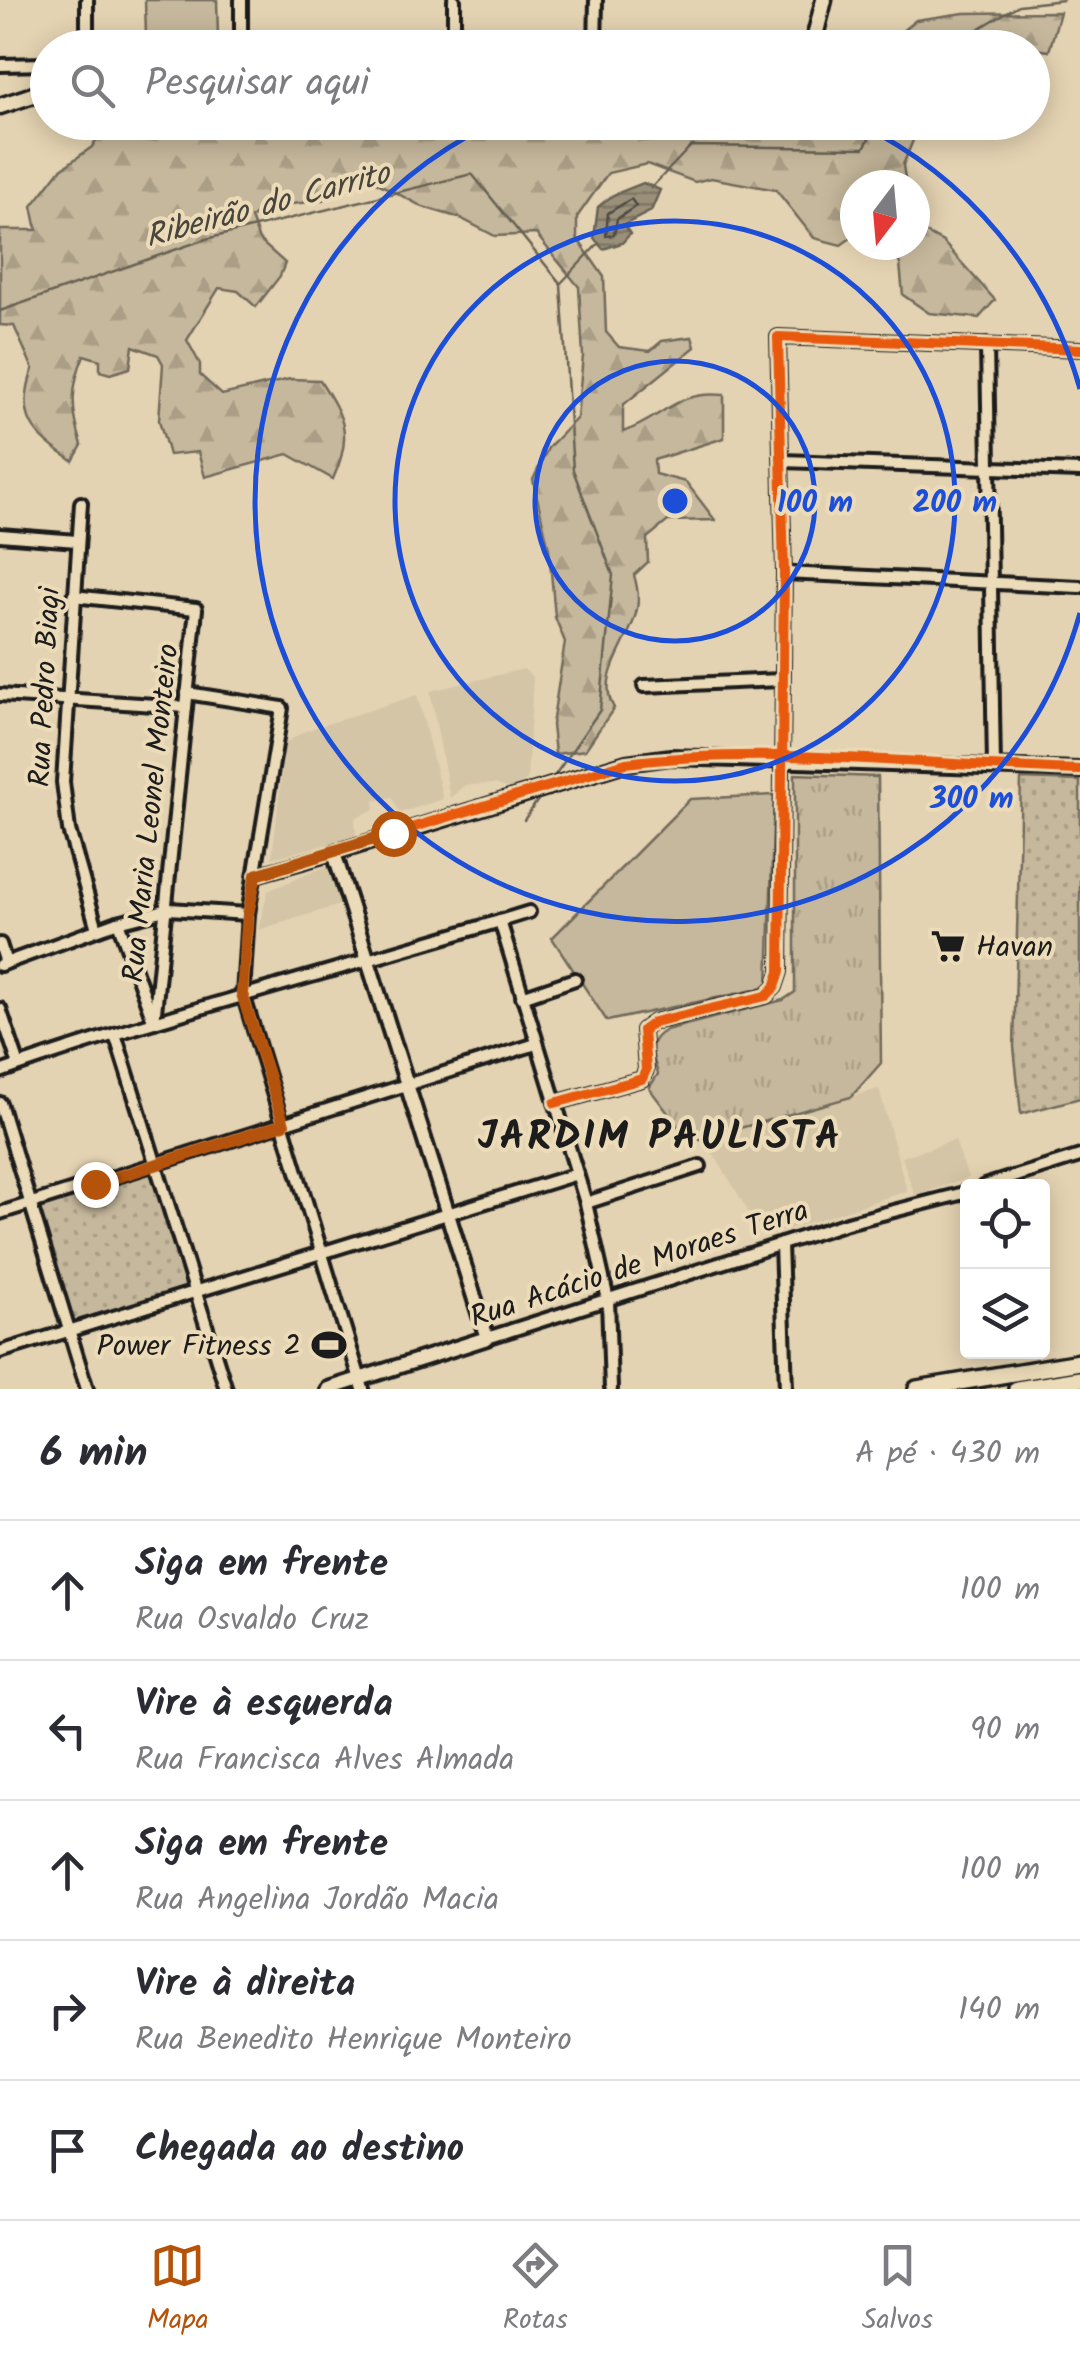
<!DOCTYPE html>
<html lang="pt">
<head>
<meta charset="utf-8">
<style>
  :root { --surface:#fff; --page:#f2f2f3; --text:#2b2b33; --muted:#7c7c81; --line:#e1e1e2; --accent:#b45309 }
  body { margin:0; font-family:Kalam,sans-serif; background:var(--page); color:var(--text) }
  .controls { position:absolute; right:30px; bottom:30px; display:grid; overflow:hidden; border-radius:10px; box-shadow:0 5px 25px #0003 }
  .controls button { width:90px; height:90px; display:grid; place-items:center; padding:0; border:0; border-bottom:2px solid var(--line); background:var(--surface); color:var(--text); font:50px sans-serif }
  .compass { position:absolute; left:840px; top:170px; width:90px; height:90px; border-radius:50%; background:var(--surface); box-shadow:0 5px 25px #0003; rotate:196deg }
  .stop { position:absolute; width:30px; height:30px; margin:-22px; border:8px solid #b45309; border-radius:50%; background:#fff }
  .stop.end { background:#b45309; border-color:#fff; box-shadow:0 2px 10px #0008 }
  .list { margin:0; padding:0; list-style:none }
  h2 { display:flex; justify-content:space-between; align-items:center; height:130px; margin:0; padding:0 40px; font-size:42px }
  h2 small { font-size:32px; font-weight:400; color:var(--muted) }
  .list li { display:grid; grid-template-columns:65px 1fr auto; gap:30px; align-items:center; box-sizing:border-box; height:140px; padding:0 40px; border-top:2px solid var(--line) }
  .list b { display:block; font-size:38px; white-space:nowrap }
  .list p { margin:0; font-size:32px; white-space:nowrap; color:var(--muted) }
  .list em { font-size:32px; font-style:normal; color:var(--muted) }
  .icon { flex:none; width:55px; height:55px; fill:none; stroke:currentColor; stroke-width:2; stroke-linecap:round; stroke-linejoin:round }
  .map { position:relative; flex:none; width:1080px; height:1389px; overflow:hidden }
  .search { position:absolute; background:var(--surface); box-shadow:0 5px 25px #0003; left:30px; right:30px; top:30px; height:110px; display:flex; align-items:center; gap:25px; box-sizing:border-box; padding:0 35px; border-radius:55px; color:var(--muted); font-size:38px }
  .sheet { height:830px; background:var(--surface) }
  nav { display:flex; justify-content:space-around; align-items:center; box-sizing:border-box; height:140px; border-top:2px solid var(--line); background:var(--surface); font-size:28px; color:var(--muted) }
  nav a { display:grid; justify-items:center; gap:5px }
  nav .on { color:var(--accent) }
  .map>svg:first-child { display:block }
  .built { fill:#d4c5a6 }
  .grass { fill:url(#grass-tufts); stroke:#716a5c; stroke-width:2.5 }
  .forest { fill:url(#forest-firs); stroke:#716a5c; stroke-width:2.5 }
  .park { fill:url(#park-dots); stroke:#716a5c; stroke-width:2.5 }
  .garden { fill:#c6b89c; stroke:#716a5c; stroke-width:2.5 }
  .water { fill:url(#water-rules); stroke:#686254; stroke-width:2.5 }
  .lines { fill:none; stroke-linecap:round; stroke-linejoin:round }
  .shore { stroke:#4e4a42; stroke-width:2.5 }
  .stream { stroke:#686254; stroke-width:2.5 }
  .minor-casing { stroke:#1c1c1c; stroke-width:18 }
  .tertiary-casing { stroke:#1c1c1c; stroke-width:20 }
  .secondary-casing { stroke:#1c1c1c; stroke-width:21 }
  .primary-casing { stroke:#1c1c1c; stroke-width:22 }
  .minor { stroke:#ecdbb8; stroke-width:10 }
  .tertiary { stroke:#ecdbb8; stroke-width:12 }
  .secondary { stroke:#ecdbb8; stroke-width:14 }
  .primary { stroke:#ecdbb8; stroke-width:15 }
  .cycleway-casing { stroke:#ecdbb8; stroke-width:16 }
  .cycleway { stroke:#e8590c; stroke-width:10 }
  .route { stroke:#b45309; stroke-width:12 }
  .ring { fill:none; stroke:#1d4ed8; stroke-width:5 }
  .labels { text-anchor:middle; stroke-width:8; stroke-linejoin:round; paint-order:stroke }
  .street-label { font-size:30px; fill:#1c1c1c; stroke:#ecdbb8 }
  .poi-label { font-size:30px; fill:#1c1c1c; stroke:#ecdbb8; text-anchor:start }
  .water-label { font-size:32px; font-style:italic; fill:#48453d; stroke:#ecdbb8 }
  .district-label { font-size:40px; font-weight:bold; letter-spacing:2.5px; fill:#1c1c1c; stroke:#ecdbb8 }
  .centre { fill:#1d4ed8; stroke:#ecdbb8; stroke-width:5 }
  .ring-label { font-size:30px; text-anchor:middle; font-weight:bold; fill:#1d4ed8; stroke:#ecdbb8; stroke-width:8; stroke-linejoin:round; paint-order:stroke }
</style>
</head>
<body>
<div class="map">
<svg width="1080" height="1389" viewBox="0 0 1080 1389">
  <defs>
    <pattern id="grass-tufts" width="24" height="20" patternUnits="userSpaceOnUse" patternTransform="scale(2.5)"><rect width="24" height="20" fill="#c6b89c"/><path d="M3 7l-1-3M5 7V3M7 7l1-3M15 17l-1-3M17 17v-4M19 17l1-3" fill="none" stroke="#aa9e86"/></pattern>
    <pattern id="forest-firs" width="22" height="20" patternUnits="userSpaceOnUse" patternTransform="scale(2.5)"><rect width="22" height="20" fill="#c6b89c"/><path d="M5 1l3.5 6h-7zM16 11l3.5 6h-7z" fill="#aa9e86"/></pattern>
    <pattern id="park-dots" width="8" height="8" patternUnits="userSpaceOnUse" patternTransform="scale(2.5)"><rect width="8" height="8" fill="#c6b89c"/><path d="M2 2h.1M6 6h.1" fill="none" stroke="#aa9e86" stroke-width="1.8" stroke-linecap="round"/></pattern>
    <pattern id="water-rules" width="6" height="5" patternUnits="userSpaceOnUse" patternTransform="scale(2.5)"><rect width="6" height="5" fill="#9a907a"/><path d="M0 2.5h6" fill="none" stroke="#7d7563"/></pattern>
  </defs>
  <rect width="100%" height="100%" fill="#e4d3b2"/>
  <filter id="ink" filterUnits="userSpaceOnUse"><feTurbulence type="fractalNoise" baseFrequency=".01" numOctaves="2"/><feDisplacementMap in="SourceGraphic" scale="20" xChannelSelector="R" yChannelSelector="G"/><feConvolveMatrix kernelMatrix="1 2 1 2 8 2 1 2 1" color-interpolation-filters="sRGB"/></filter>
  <g filter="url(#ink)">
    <!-- built -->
    <g class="built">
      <polygon points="524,669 533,678 527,781 510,789 495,784 465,785 450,798 430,691"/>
      <polygon points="417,695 443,799 400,813 392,797 374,801 375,809 355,818 356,837 272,858 285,743 305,731"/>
      <polygon points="331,864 343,904 258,930 268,891"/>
      <polygon points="879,1089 907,1191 764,1237 704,1138"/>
      <polygon points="955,1140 968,1178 915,1196 902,1157"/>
    </g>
    <!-- grass -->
    <path class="grass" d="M795 774 878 777 881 1063 851 1097 690 1142 649 1088 658 1074C652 1053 645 1042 666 1030L783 1000 795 992Z"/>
    <!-- forest -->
    <g class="forest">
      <polygon points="1060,12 1049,51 992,43 983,48 882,47 916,20 964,13"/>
      <path d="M99 123H920L903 165 906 185H855V235L841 245 814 238 776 190 711 178 695 182 647 164 608 173 577 217V238L604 277 606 332 619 347 650 351 662 341 692 337 695 347 623 405V432C664 418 675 390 724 395V438L654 460 655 474 686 482 715 520 668 521 647 538 648 562 634 575C636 582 638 591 638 599 638 636 593 673 614 708L585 750 555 754 552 725 565 642 555 617 549 549 533 480 548 448 577 418 583 356 579 287 536 234 495 236 460 218 423 207 368 178 320 201 263 207 251 218 259 240 285 263 280 276 256 307 238 291 219 288 187 340 200 364V375L222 395 290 379 320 380C345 419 353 435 333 479L288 454 205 477 198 452 169 455 159 420 163 364 158 355 133 346 130 368 110 374 100 371V360L84 355C70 388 71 411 82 445L73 461C32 435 16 417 33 369L14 326 0 325V230H37L32 206 60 170 92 147 103 128Z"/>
      <polygon points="915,227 943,242 995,300 979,318 929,313 903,295 900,264 889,245 915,245"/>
    </g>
    <!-- park -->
    <g class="park">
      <polygon points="1021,779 1080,781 1080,1098 1021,1114 1014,1047"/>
      <polygon points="154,1169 191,1288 71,1323 36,1207"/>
    </g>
    <!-- garden -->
    <g class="garden">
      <polygon points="145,0 217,0 218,36 146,37"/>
      <polygon points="774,795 768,987 607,1021 552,938 690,799"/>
    </g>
    <!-- water -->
    <polygon class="water" points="643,183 660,190 651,211 624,225 630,234 622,243 603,249 594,238 598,207 613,195"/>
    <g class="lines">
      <!-- shore -->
      <polygon class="shore" points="631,199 636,206 617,219 614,235 606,236 608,213"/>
      <!-- stream -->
      <g class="stream">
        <polyline points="946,48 1019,5 1063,0"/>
        <polyline points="651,188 691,146 864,148 878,122"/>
        <polyline points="562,282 597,245"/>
        <polyline points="0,311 206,239 472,174 561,284"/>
        <polyline points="553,778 600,710 613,575 573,470 561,285"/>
        <polyline points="524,820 540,797"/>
      </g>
      <!-- minor casing -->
      <g class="minor-casing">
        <g id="minor">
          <polyline points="87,0 87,48"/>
          <polyline points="241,0 241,48"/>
          <polyline points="454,0 454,48"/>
          <polyline points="595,48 596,0"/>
          <polyline points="0,65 48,64"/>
          <polyline points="987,345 994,767"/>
          <polyline points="782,461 1080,471"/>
          <polyline points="81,503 63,782 69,830 97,929"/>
          <polyline points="0,535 77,541"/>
          <polyline points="784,573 1080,587"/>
          <polyline points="73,596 196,609 154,1022"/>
          <polyline points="644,686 782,680"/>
          <polyline points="187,693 282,708 248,914 243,994 363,1389"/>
          <polyline points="0,695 186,707"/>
          <polyline points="256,875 334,853"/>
          <polyline points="500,921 586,1203 608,1300 611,1389"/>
          <polyline points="118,922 153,1020"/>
          <polyline points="0,944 6,963"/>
          <polyline points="0,965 118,922 169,909 248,914"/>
          <polyline points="522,997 575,979"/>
          <polyline points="0,1009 19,1065"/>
          <polyline points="115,1034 226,1389"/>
          <path d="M0 1072C174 1011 353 967 529 912"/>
          <polyline points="0,1103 87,1389"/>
          <polyline points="555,1103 642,1079 646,1070 643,1030 654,1022 766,996 775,987 780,972 784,573 778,337 1080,349"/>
          <polyline points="984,1186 1080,1156"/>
          <polyline points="586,1203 700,1166"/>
          <polyline points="0,1213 536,1044"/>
          <polyline points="781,1244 786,1389"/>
          <polyline points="487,1338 847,1223 968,1192"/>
          <polyline points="0,1352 577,1174"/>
        </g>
      </g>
      <!-- tertiary casing -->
      <g class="tertiary-casing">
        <polyline id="tertiary" points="328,1389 487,1338 334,853 626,763 671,757 1080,770"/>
      </g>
      <!-- secondary casing -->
      <g class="secondary-casing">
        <g id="secondary">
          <polyline points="812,48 824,0"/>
          <polyline points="0,106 48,90"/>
        </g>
      </g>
      <!-- primary casing -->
      <g class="primary-casing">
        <g id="primary">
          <polyline points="917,1389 1080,1362"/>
          <polyline points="1017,1389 1080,1379"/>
        </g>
      </g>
      <!-- minor -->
      <use href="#minor" class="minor"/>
      <!-- tertiary -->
      <use href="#tertiary" class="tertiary"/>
      <!-- secondary -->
      <use href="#secondary" class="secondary"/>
      <!-- primary -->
      <use href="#primary" class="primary"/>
      <!-- cycleway casing -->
      <g class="cycleway-casing">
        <g id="cycleway">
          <path d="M256 875 626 763C775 745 930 766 1080 770"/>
          <polyline points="555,1103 642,1079 646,1070 643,1030 654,1022 766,996 775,987 780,972 784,573 778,337 1080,349"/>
        </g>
      </g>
      <!-- cycleway -->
      <use href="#cycleway" class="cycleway"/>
    </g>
  </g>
  <g class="lines" filter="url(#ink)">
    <!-- route -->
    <polyline class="route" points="95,1184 284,1124 242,994 248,914 256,875 393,833"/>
  </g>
  <!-- distance rings -->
  <g class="ring">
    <circle cx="675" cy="501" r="140"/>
    <circle cx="675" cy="501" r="280"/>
    <path d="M1080 613A420 420 0 1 1 491 124M859 124A420 420 0 0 1 1080 389"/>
  </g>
  <!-- icons -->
  <defs>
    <g id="supermarket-bare" transform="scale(2.7)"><path d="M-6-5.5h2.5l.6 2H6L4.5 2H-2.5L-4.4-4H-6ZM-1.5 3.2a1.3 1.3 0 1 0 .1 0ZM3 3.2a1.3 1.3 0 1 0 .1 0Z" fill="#1c1c1c" stroke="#ecdbb8" stroke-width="2.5" paint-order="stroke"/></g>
    <g id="stadium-bare" transform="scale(2.7)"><path d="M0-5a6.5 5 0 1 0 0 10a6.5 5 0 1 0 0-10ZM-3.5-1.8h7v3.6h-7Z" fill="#1c1c1c" stroke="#ecdbb8" stroke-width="2.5" paint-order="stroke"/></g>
  </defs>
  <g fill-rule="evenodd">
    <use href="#supermarket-bare" x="948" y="946"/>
    <use href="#stadium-bare" x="329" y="1345"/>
  </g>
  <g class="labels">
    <!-- street labels -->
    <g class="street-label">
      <text transform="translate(44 687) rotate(-87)" y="10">Rua Pedro Biagi</text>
      <text transform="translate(150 813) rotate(-84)" y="10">Rua Maria Leonel Monteiro</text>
      <text transform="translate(639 1263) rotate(-18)" y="10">Rua Acácio de Moraes Terra</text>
    </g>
    <!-- poi labels -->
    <g class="poi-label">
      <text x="976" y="956">Havan</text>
      <text x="301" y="1355" text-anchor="end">Power Fitness 2</text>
    </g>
    <!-- water labels -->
    <g class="water-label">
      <text transform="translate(267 204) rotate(-15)" y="11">Ribeirão do Carrito</text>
    </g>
    <!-- district labels -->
    <g class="district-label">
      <text x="660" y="1149">JARDIM PAULISTA</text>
    </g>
  </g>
  <circle cx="675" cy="501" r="15" class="centre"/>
  <g class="ring-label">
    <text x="815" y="512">100 m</text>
    <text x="955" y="512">200 m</text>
    <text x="972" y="808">300 m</text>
  </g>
</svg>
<div class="controls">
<button><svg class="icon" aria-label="locate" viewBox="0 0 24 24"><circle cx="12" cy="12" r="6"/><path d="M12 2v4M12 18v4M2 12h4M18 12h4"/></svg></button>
<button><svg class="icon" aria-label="layers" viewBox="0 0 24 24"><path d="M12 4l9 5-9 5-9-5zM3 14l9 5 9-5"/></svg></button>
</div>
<svg class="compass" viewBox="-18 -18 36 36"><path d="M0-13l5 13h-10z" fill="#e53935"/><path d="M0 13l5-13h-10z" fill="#7c7c81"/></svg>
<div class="stop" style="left:393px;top:833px"></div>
<div class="stop end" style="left:95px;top:1184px"></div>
<div class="search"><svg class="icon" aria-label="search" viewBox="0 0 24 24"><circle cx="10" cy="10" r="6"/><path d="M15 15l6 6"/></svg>Pesquisar aqui</div>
</div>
<section class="sheet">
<h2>6 min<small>A pé · 430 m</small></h2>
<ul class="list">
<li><svg class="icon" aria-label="ahead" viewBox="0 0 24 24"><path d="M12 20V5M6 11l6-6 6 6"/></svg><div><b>Siga em frente</b><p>Rua Osvaldo Cruz</p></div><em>100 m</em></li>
<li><svg class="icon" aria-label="left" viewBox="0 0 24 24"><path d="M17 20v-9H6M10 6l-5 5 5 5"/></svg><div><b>Vire à esquerda</b><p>Rua Francisca Alves Almada</p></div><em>90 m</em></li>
<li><svg class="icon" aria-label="ahead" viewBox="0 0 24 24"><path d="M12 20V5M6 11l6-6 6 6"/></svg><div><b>Siga em frente</b><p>Rua Angelina Jordão Macia</p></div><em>100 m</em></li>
<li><svg class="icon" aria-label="right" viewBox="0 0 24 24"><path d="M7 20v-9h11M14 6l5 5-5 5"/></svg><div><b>Vire à direita</b><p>Rua Benedito Henrique Monteiro</p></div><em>140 m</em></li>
<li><svg class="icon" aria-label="arrive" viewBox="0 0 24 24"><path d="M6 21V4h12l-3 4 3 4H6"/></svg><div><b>Chegada ao destino</b></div></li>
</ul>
</section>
<nav>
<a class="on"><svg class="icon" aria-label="map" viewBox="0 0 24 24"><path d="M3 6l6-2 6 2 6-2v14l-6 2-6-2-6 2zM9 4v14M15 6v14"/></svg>Mapa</a>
<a><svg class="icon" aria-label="directions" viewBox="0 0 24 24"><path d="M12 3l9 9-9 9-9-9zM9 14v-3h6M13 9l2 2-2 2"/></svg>Rotas</a>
<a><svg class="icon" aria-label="saved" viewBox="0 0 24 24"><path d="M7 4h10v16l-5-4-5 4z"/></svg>Salvos</a>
</nav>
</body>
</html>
